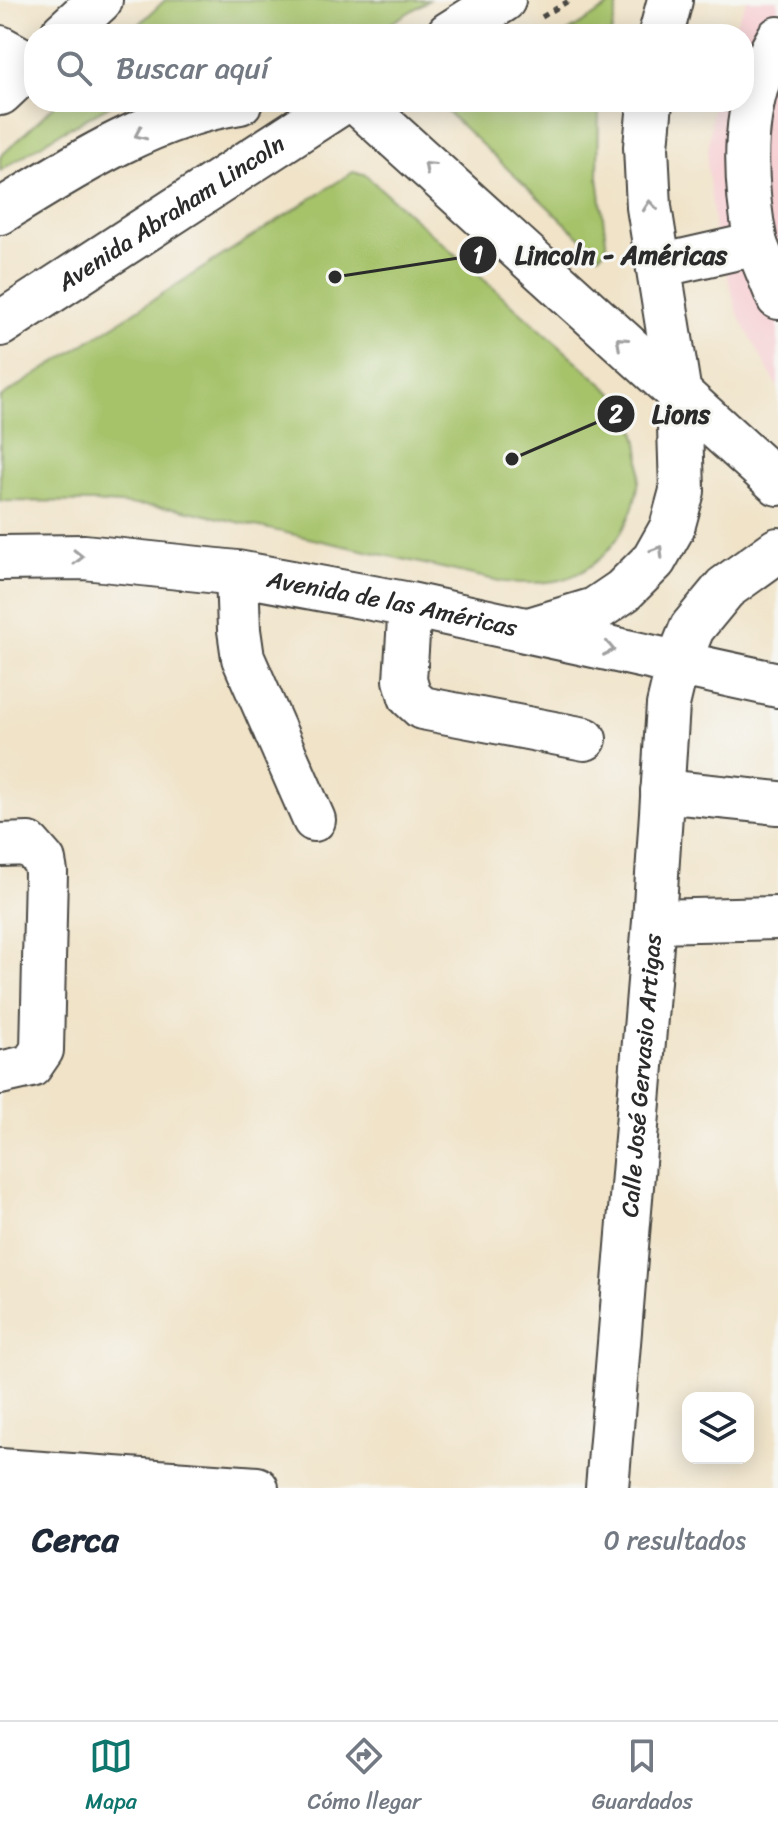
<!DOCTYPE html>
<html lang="es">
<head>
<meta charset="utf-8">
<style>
  :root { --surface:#fff; --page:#f6f6f7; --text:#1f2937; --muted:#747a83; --line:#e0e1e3; --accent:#0f766e }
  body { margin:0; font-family:Sriracha,sans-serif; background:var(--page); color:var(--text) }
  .controls { position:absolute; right:24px; bottom:24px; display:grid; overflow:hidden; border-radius:16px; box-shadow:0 4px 20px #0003 }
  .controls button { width:72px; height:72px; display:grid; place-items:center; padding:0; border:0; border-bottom:2px solid var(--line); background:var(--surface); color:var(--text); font:40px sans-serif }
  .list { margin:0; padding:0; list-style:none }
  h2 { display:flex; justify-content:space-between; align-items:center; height:104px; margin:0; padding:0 32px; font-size:34px }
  h2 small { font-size:26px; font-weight:400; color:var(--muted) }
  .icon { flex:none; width:44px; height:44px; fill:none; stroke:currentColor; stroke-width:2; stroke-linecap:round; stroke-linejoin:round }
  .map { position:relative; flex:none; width:778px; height:1488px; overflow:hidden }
  .search { position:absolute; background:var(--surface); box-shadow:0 4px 20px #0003; left:24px; right:24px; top:24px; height:88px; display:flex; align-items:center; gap:20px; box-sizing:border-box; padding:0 28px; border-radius:32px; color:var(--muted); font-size:30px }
  .sheet { height:232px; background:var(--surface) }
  nav { display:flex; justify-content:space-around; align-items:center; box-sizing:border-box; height:112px; border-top:2px solid var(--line); background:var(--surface); font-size:22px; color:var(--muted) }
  nav a { display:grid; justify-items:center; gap:4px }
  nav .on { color:var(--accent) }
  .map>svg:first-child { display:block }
  .built { fill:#f7cfd3 }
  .green { fill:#a6c36b; stroke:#68774b; stroke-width:2 }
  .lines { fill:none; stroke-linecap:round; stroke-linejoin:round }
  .minor-casing { stroke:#494743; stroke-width:46 }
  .major-casing { stroke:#494743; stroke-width:48 }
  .highway-casing { stroke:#494743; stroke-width:48 }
  .path { stroke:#494743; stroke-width:5; stroke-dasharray:6 6; stroke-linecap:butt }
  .minor { stroke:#fff; stroke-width:42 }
  .major { stroke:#fff; stroke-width:44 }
  .highway { stroke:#fff; stroke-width:44 }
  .oneway { stroke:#a0a0a0 }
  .labels { text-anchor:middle; stroke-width:6; stroke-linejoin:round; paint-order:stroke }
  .street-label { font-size:24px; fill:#2b2b2b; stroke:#f6f6f2 }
  .leader { fill:none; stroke:#2b2b2b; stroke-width:3 }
  .callout-dot { fill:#2b2b2b; stroke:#f6f6f2; stroke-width:3 }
  .mark-label { font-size:24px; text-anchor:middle; font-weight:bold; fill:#fff }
  .callout-label { font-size:26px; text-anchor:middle; font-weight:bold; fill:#2b2b2b; stroke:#f6f6f2; stroke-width:6; stroke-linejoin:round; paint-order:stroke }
</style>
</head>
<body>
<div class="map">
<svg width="778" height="1488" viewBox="0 0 778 1488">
  <rect width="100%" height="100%" fill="#f6f6f2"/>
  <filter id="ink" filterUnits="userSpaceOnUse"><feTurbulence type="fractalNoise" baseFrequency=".0125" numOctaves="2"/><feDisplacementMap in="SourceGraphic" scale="16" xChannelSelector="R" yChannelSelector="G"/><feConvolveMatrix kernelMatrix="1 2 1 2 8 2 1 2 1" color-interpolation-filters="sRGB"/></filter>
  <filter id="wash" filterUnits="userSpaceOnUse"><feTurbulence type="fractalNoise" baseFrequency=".006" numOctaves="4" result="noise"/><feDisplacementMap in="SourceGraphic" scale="32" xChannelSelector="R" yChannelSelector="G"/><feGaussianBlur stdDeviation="1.8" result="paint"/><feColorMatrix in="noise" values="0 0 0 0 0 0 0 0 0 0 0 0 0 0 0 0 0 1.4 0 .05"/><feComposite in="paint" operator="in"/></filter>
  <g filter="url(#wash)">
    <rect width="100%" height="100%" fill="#f0e3c8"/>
    <!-- built -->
    <polygon class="built" points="747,0 778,0 778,388 738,314 715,232 707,163 713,102 744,102 744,34 730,34"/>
    <!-- green -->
    <g class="green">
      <polygon points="165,0 429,0 373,34 129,34"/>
      <polygon points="619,0 611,34 565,34"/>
      <polygon points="58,102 116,102 56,135 0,171 0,157"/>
      <polygon points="458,102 599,102 598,177 607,248 599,255 445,110"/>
      <path d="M353 172 364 174 616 396C621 404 628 413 632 422 656 480 624 565 560 580 542 584 523 583 504 582L175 508 92 502 0 501V398Z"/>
    </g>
  </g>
  <g filter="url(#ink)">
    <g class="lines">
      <!-- minor casing -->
      <g class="minor-casing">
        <g id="minor">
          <polyline points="0,47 31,64"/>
          <path d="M756 244C743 174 740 101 778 38"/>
          <polyline points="659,266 756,244 778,298"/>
          <polyline points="237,573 239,630 243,658 314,820"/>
          <polyline points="410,605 405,680 410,697 422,708 585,739"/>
          <polyline points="662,791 778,803"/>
          <polyline points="0,845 29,844 44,861 46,872 42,1050 31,1066 0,1073"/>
          <polyline points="654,921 778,918"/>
          <polyline points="0,1470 257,1488"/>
          <path id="s1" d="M607 1488 654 921 668 705 678 663"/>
        </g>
      </g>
      <!-- major casing -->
      <g class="major-casing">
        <g id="major">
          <polyline points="63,34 100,0"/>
          <polyline points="449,34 503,0"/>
          <polyline points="661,34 670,0"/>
          <polyline points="0,93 34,61"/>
          <polyline points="357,102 778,483"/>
          <path id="s2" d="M0 324 342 102"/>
          <path id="s3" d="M0 558 84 557 237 573 410 605 778 685"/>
          <polyline points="529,630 595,610 623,591 654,560 672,528 682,491 679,394 649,207 646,147 650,102"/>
          <polyline points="678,663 692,628 725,588 778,550"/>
        </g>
      </g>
      <!-- highway casing -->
      <g class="highway-casing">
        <path id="highway" d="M0 212C74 166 153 115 240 102"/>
      </g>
      <!-- path -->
      <polyline class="path" points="542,17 570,0"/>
      <!-- minor -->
      <use href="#minor" class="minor"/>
      <!-- major -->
      <use href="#major" class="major"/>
      <!-- highway -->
      <use href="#highway" class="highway"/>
    </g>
    <!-- one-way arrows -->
    <defs><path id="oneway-chevron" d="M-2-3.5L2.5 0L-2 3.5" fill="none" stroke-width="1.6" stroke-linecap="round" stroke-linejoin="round" transform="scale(2)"/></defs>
    <g class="oneway">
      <use href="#oneway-chevron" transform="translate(140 134) rotate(156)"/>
      <use href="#oneway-chevron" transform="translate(429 167) rotate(-138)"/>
      <use href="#oneway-chevron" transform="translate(650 206) rotate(-96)"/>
      <use href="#oneway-chevron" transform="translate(621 342) rotate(-138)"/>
      <use href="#oneway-chevron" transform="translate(658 551) rotate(-58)"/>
      <use href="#oneway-chevron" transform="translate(78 557) rotate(1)"/>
      <use href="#oneway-chevron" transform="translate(609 649) rotate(12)"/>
    </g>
  </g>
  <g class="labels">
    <!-- street labels -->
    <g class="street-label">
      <text dy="8" stroke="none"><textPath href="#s2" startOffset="204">Avenida Abraham Lincoln</textPath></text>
      <text dy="8" stroke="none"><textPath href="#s3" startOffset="396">Avenida de las Américas</textPath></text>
      <text dy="8" stroke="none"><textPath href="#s1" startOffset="414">Calle José Gervasio Artigas</textPath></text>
    </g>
  </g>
  <!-- callouts -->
  <path class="leader" d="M335 277L478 255M512 459L616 414"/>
  <g class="callout-dot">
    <circle cx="335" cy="277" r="8"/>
    <circle cx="512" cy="459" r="8"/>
    <circle cx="478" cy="255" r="20"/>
    <circle cx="616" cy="414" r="20"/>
  </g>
  <g class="mark-label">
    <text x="478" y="263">1</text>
    <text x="616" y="422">2</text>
  </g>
  <g class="callout-label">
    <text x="621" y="264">Lincoln - Américas</text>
    <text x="681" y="423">Lions</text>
  </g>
</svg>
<div class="controls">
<button><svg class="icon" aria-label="layers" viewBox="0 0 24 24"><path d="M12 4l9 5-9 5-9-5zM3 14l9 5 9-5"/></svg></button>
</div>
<div class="search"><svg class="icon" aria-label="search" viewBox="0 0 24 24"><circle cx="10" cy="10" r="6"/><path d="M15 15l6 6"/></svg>Buscar aquí</div>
</div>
<section class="sheet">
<h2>Cerca<small>0 resultados</small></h2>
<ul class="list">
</ul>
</section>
<nav>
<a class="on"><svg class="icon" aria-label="map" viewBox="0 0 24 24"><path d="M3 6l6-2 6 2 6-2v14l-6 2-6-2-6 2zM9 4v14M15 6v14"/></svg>Mapa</a>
<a><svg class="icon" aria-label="directions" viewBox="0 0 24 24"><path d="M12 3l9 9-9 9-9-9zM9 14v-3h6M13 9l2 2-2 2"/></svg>Cómo llegar</a>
<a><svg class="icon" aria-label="saved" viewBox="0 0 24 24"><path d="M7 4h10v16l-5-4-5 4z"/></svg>Guardados</a>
</nav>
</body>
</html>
